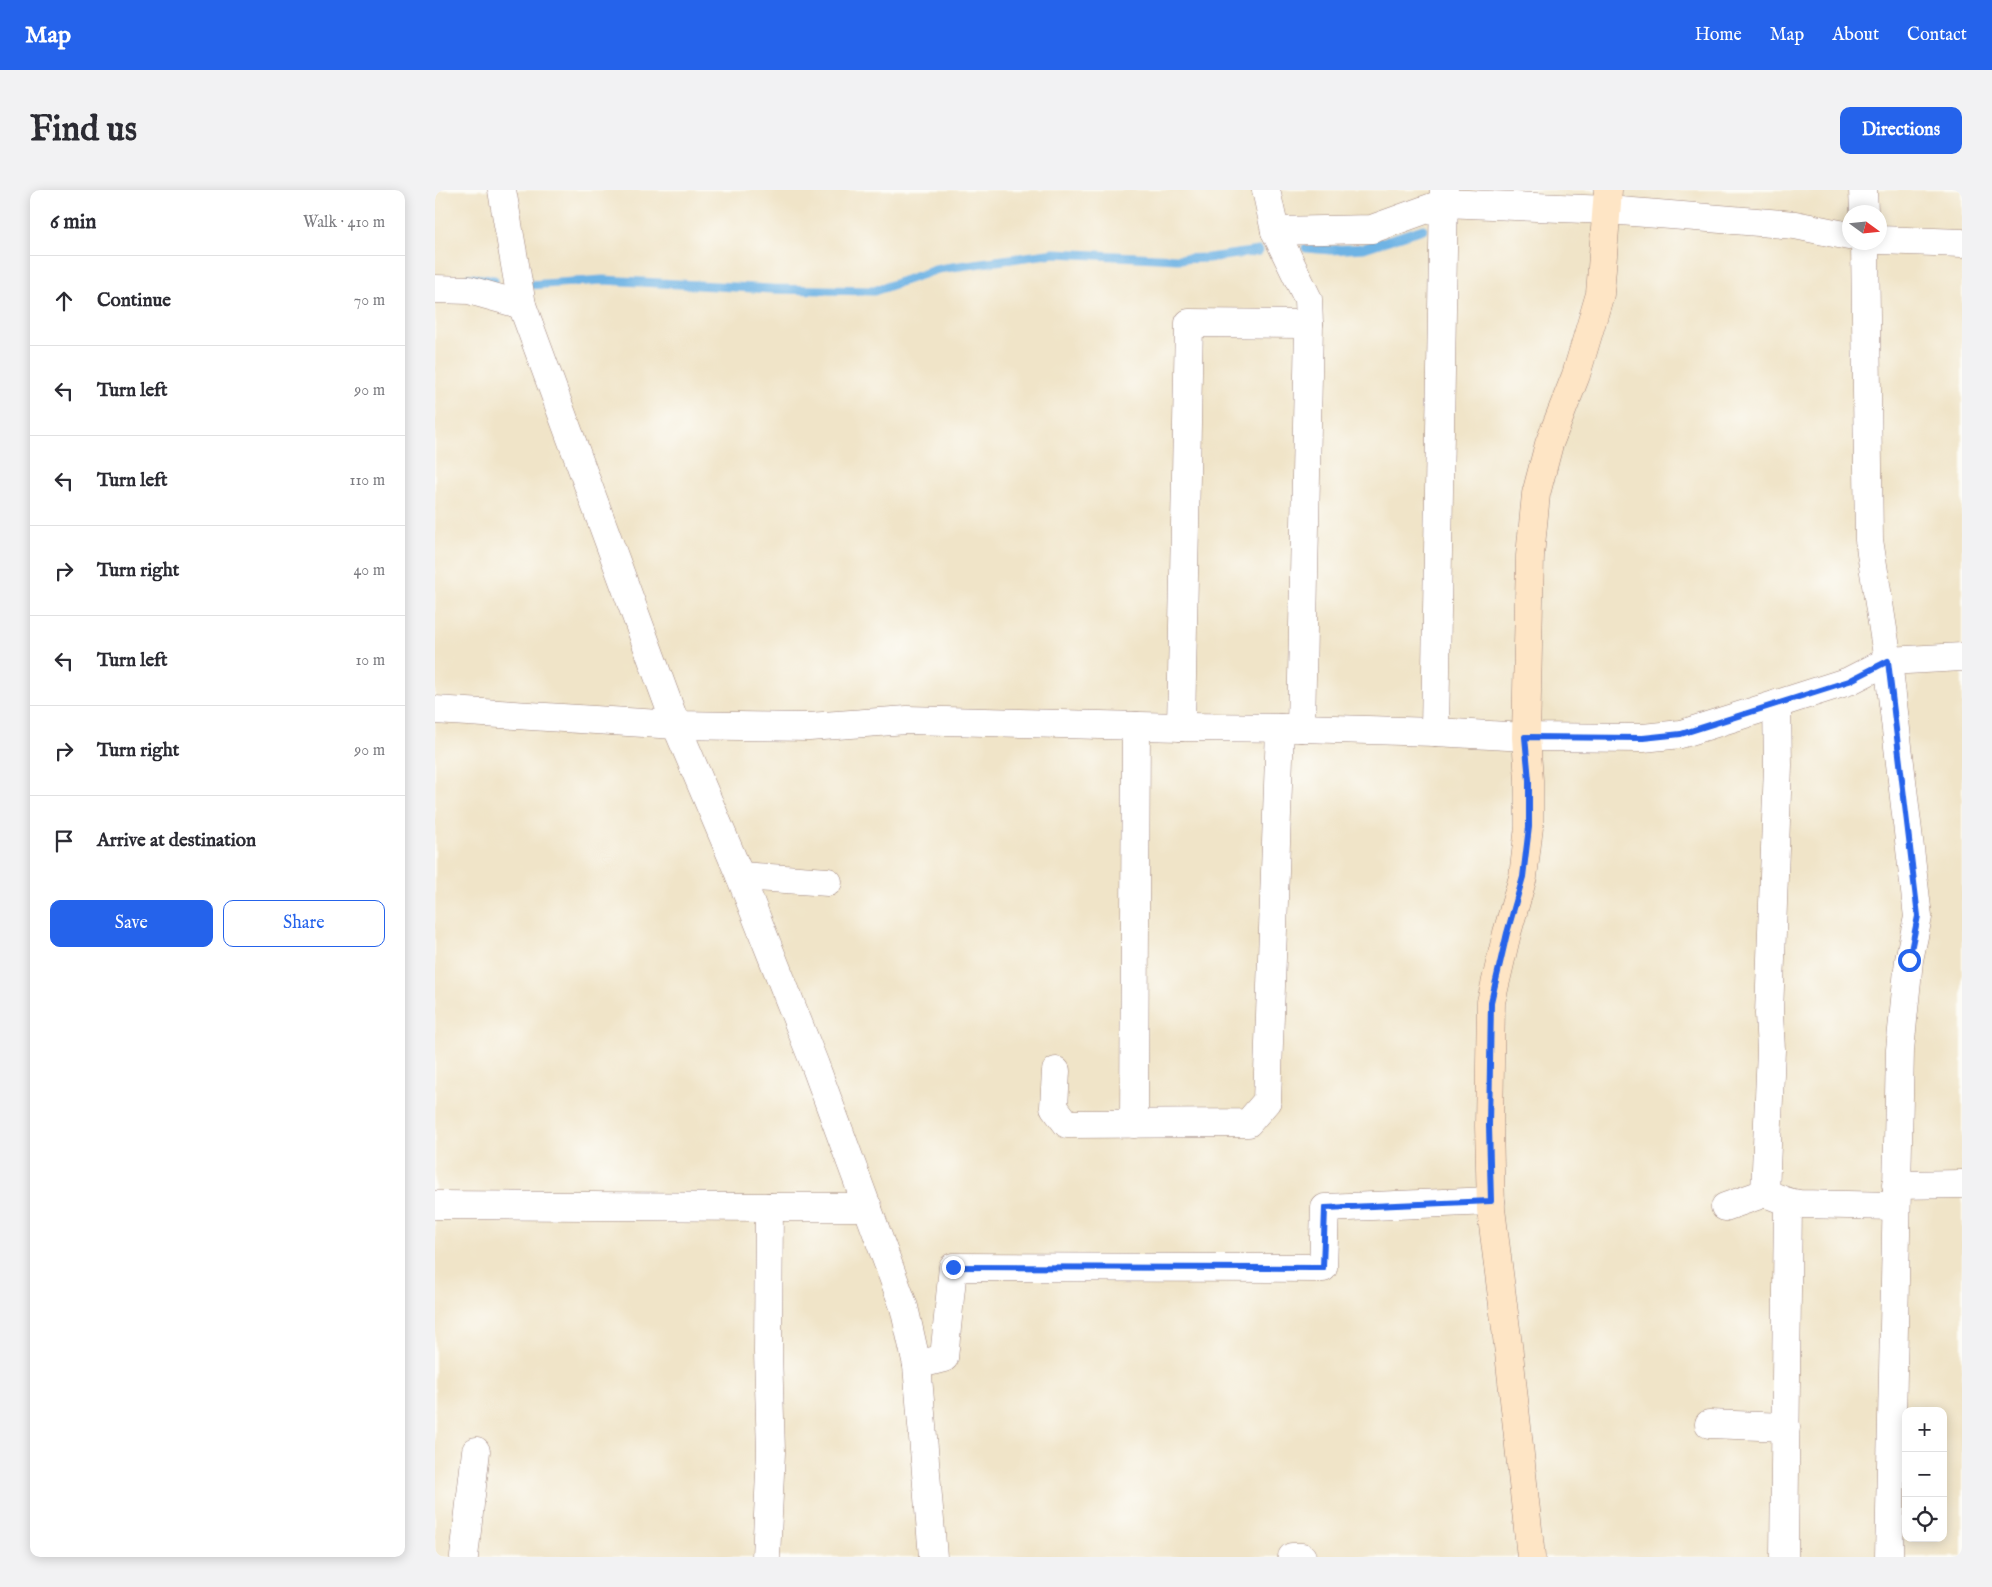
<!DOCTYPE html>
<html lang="en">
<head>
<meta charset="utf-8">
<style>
  :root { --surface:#fff; --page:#f2f2f3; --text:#2b2b33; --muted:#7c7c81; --line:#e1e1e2; --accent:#2563eb }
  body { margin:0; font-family:"IM FELL English",serif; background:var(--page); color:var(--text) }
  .controls { position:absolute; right:15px; bottom:15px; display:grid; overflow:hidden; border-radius:10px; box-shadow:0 2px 12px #0003 }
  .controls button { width:45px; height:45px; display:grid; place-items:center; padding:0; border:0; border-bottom:1px solid var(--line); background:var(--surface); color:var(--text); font:25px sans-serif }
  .compass { position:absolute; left:1407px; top:15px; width:45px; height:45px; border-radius:50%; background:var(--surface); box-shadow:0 2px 12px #0003; rotate:105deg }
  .stop { position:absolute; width:15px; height:15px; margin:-11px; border:4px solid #2563eb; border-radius:50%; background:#fff }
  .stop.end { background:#2563eb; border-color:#fff; box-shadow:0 1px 5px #0008 }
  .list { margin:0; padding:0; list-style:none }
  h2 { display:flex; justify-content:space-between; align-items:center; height:65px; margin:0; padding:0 20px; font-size:21px }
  h2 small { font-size:16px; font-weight:400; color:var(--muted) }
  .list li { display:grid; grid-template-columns:32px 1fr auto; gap:15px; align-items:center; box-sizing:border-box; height:90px; padding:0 20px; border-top:1px solid var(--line) }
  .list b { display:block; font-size:19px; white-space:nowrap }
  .list em { font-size:16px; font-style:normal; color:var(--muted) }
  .actions { display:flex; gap:10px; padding:15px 20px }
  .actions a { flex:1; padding:11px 0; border:1px solid var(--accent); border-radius:10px; text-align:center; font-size:18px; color:var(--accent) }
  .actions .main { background:var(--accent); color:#fff }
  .icon { flex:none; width:28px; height:28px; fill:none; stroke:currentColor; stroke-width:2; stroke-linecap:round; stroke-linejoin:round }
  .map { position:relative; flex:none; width:1527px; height:1367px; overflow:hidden; border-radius:10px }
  header { display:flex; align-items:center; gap:30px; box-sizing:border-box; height:70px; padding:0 25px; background:var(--accent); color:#fff }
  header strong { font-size:24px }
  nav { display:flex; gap:28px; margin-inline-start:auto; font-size:18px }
  .intro { display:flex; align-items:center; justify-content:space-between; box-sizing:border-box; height:120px; padding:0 30px }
  h1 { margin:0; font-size:35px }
  .button { padding:12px 22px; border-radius:10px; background:var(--accent); color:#fff; font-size:18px; font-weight:700 }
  main { display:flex; gap:30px; padding:0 30px }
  aside { flex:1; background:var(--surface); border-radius:10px; box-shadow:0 2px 12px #0003 }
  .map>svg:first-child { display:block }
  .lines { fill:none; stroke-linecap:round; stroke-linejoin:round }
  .stream { stroke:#6eb3e4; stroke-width:9 }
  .street-casing { stroke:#9d827a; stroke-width:29 }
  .secondary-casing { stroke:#9d827a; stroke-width:29 }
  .street { stroke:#fff; stroke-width:28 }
  .secondary { stroke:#fee5c5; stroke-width:28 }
  .route { stroke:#2563eb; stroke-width:6 }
</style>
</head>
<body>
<header>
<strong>Map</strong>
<nav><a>Home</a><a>Map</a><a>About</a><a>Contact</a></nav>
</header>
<div class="intro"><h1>Find us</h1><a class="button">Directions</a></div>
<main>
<aside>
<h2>6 min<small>Walk · 410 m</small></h2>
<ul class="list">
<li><svg class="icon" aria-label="ahead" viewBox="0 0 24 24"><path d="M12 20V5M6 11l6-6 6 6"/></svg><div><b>Continue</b></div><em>70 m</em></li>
<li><svg class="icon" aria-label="left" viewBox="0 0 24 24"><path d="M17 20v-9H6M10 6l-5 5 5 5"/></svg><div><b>Turn left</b></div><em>90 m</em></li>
<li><svg class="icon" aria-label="left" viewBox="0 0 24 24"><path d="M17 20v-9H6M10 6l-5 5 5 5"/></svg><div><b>Turn left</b></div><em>110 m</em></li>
<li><svg class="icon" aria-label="right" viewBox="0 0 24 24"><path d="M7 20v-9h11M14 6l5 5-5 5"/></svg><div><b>Turn right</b></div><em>40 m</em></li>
<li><svg class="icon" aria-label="left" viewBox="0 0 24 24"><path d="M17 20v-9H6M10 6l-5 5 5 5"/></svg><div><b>Turn left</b></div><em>10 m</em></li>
<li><svg class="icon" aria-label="right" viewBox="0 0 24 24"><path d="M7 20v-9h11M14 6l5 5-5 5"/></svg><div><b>Turn right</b></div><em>90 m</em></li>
<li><svg class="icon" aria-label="arrive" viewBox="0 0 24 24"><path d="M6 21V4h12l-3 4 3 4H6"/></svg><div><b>Arrive at destination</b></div></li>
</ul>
<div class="actions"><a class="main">Save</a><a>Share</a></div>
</aside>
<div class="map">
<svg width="1527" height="1367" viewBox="0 0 1527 1367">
  <rect width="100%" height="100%" fill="#fdfcf7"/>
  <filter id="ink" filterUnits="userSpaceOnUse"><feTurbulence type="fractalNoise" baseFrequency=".02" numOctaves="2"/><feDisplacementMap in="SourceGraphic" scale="10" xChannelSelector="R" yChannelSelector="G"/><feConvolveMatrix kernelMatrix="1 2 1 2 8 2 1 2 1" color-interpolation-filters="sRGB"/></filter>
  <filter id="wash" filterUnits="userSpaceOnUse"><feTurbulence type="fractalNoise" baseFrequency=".0096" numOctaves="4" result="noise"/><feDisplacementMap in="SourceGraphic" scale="20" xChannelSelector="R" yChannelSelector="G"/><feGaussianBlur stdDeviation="1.12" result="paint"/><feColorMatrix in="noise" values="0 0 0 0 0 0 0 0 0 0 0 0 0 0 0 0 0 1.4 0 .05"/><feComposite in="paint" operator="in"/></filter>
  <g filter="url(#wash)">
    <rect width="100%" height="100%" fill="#f0e4c8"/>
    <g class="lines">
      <!-- stream -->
      <g class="stream">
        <polyline points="871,58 896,60 929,58 988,39"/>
        <polyline points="34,88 59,90"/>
        <polyline points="94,95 168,90 337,99 439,101 503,79 620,63 742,69 773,68 824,61"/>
      </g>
    </g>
  </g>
  <g filter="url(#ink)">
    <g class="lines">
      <!-- street casing -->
      <g class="street-casing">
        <g id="street">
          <polyline points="67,0 87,115 241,535 305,686 380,875 469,1117 482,1175 498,1367"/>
          <polyline points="831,0 840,41 873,109 874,134 866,538"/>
          <polyline points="1428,0 1429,22"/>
          <polyline points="840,41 937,39 1009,13 1173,20 1360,35 1414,46"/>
          <polyline points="1444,50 1527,53"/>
          <polyline points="1430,52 1434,350 1453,471 1483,727 1474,770 1465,860 1454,1367"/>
          <polyline points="0,99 34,100 87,115"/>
          <polyline points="1342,514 1343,575 1334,824 1336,860 1330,1003 1353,1012 1364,1014 1461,1016"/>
          <polyline points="0,520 241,535 374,537 472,530 746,537 866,538 1000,542 1091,547 1208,548 1246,544 1342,514 1414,491 1453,471 1527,467"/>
          <polyline points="746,537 754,133 874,134"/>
          <polyline points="1000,542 1009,0"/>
          <polyline points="305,686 393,692"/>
          <polyline points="621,881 619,917 632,934 813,933 832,911 845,538"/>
          <polyline points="699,934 701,536"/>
          <polyline points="1461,995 1527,994"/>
          <polyline points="0,1015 334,1017"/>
          <polyline points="1290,1017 1330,1003"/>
          <polyline points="482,1175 509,1168 518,1077 888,1078 890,1018 1056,1011"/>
          <polyline points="1274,1234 1351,1237"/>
          <polyline points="29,1367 41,1261"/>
          <polyline points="331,1367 336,1262 333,1162 334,1017 433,1017"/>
          <polyline points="857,1367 867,1367"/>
          <polyline points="1349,1367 1353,1012"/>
        </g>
      </g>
      <!-- secondary casing -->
      <g class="secondary-casing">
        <polyline id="secondary" points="1096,1367 1074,1163 1056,1019 1054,936 1056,812 1072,743 1088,687 1094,637 1094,590 1091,547 1095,366 1101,304 1114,254 1141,185 1165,104 1173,0"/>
      </g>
      <!-- street -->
      <use href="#street" class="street"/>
      <!-- secondary -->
      <use href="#secondary" class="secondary"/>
    </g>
  </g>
  <g class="lines" filter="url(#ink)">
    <!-- route -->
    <polyline class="route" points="518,1077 888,1078 890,1018 1056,1011 1054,936 1056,812 1072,743 1088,687 1094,637 1094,590 1090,547 1208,548 1246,544 1414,491 1453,471 1483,726 1474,770"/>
  </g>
</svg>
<div class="controls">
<button>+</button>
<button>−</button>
<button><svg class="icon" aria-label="locate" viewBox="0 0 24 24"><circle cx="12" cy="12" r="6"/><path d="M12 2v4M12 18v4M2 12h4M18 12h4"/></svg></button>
</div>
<svg class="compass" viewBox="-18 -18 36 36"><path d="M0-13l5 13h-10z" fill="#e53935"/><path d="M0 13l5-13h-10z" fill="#7c7c81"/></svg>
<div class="stop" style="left:1474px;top:770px"></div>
<div class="stop end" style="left:518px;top:1077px"></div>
</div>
</main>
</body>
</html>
